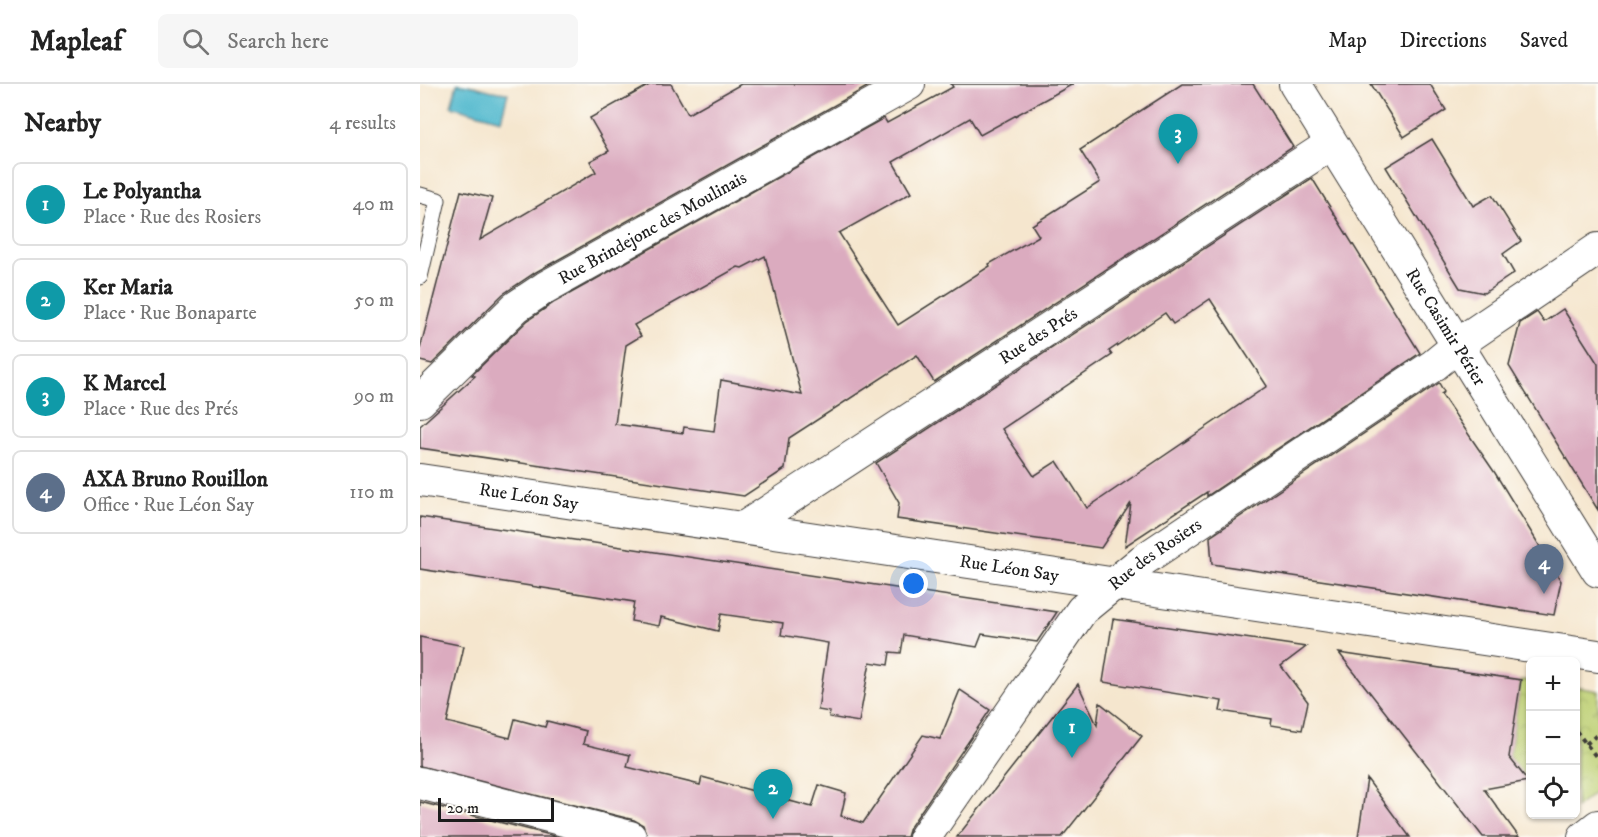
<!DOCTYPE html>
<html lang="en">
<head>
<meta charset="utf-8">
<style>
  :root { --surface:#fff; --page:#f6f6f6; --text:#222; --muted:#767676; --line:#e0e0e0; --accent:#d1495b }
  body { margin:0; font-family:"IM FELL DW Pica",serif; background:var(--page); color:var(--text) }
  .controls { position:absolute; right:18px; bottom:18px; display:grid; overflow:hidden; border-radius:9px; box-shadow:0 2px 4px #0004 }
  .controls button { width:54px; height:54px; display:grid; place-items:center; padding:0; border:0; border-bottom:2px solid var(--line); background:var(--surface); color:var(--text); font:30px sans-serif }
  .scale { position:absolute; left:18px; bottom:15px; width:116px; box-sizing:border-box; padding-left:6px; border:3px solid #1c1c1c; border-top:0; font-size:16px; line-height:21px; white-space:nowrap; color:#1c1c1c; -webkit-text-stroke:4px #fdfcf7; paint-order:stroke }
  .you { position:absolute; left:494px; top:500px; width:21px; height:21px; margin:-15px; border:4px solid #fff; border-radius:50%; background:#1a73e8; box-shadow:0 0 0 9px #1a73e833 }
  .badge { display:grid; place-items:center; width:39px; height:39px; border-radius:50%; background:var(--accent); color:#fff; font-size:20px; font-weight:700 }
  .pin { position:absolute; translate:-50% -50px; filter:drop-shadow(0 2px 3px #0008) }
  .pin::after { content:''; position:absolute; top:32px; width:21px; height:18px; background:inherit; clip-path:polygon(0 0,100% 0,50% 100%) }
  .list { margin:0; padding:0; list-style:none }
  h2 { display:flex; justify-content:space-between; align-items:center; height:78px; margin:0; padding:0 24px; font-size:26px }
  h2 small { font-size:20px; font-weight:400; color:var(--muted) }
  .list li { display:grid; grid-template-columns:39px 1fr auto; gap:18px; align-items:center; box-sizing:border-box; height:84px; margin:0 12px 12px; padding:0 12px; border:2px solid var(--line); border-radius:9px }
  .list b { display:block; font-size:22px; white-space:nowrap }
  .list p { margin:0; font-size:20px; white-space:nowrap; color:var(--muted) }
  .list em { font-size:20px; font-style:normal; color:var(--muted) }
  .icon { flex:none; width:33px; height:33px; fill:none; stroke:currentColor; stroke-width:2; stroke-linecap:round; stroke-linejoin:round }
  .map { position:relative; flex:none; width:1178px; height:753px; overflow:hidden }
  header { display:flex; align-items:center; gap:36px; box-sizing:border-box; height:84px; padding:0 30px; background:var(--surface); border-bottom:2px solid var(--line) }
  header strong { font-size:28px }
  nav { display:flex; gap:33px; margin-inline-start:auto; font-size:21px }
  .search { width:420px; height:54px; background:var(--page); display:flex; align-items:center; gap:15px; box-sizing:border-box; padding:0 21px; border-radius:9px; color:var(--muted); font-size:22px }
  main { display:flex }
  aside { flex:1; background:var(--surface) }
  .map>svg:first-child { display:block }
  .park { fill:url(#park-crowns); stroke:#6c7647; stroke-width:1.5 }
  .water { fill:#50b8cd; stroke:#366a74; stroke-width:1.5 }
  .building { fill:#dbabbf; fill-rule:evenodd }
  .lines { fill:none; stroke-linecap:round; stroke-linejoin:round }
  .service-casing { stroke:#3d3a37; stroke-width:17 }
  .minor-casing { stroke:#3d3a37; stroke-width:34 }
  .path { stroke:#3d3a37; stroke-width:4; stroke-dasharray:4.5 4.5; stroke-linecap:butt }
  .service { stroke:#fff; stroke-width:15 }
  .minor { stroke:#fff; stroke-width:32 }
  .labels { text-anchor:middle; stroke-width:4.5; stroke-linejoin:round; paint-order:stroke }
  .street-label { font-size:18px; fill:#1c1c1c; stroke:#fdfcf7 }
</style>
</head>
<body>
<header>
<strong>Mapleaf</strong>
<div class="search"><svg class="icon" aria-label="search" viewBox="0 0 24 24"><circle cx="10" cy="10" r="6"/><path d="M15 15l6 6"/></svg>Search here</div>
<nav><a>Map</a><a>Directions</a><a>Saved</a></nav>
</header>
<main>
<aside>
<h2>Nearby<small>4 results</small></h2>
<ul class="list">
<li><span class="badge" style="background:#0f9aa8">1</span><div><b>Le Polyantha</b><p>Place · Rue des Rosiers</p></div><em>40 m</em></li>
<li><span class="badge" style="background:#0f9aa8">2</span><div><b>Ker Maria</b><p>Place · Rue Bonaparte</p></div><em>50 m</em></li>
<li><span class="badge" style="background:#0f9aa8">3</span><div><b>K Marcel</b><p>Place · Rue des Prés</p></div><em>90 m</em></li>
<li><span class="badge" style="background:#5c6f8a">4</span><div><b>AXA Bruno Rouillon</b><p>Office · Rue Léon Say</p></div><em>110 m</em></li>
</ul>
</aside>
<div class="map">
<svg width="1178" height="753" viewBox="0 0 1178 753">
  <defs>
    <pattern id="park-crowns" width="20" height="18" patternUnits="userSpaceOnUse" patternTransform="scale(1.5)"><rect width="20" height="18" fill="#bdcf72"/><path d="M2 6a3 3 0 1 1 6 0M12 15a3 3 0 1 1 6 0" fill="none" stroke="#a2b162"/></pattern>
  </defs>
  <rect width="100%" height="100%" fill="#fdfcf7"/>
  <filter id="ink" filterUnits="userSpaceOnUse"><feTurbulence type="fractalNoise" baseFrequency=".0167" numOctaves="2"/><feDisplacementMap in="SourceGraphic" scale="12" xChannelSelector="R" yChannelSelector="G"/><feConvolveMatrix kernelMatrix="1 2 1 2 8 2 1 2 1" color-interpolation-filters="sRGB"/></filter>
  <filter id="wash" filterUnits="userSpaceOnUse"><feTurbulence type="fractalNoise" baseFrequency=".008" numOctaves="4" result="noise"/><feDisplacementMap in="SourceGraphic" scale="24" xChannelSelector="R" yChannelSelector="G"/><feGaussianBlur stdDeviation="1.35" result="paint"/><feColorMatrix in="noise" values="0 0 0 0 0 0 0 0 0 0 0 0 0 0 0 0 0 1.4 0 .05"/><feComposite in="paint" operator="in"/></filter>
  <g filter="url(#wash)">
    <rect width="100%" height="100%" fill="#f5e6ce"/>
    <!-- park -->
    <g class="park">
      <polygon points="1101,596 1110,597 1110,701 1089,673"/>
      <polygon points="1156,603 1178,607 1178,706 1156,724"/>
    </g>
    <!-- water -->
    <path class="water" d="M37 0C56 0 70 9 88 9L81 36 31 22Z"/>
    <g id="blocks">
      <!-- building -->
      <g class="building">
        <polygon points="231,0 251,0 268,30 321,0 446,0 447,3 116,188 83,210 12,280 0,277 0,265 41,107 72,114 60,156 176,88 170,77 189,67 170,34"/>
        <path d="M531 0H653L560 51 550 34 473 78 491 109 419 149 478 241 570 182 569 180 619 152 612 141 680 98 660 66 762 0H833L873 63 514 298 497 271 369 354 365 385 324 412 0 364V342L55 292 52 291 107 237 135 218 464 34 467 39 533 3ZM345 172 382 311 301 296 294 347 264 343 263 349 195 340 206 261 221 252 214 241 318 183 322 184Z"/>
        <polygon points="951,0 1010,0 1026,26 984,53"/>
        <polygon points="1012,55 1053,122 1072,111 1101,157 1083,170 1094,189 1064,209 1040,204 966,83"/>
        <path d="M892 94 1000 269 787 412V408L705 462 711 419 681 464 477 435 479 419 456 379ZM790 215 847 302 667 424 637 377 614 392 582 345 692 271 689 267 745 229 753 240Z"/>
        <polygon points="1143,225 1178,280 1178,426 1089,282 1100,239 1117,228 1124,238"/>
        <polygon points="1019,299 1024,308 1021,310 1075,389 1141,497 1134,531 792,480 790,453"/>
        <polygon points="0,433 114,450 637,528 617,558 562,550 557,563 484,551 481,569 470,568 468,581 450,578 439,638 409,633 410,628 398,626 408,559 361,551 363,539 301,530 298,547 241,533 239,542 211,537 214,518 0,485"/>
        <polygon points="693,535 886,563 861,582 888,618 882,646 851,641 852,635 800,627 802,617 683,598"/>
        <polygon points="0,553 44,562 27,638 90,654 95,635 125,643 127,637 166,647 163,660 210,671 207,683 280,701 282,693 392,723 399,701 426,709 421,732 443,739 503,651 520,655 540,606 570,626 490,743 487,753 227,753 223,741 214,736 0,682"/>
        <polygon points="919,569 1101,596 1089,673 1108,697 1064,705 1099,753 1063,753"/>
        <polygon points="658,600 677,641 680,619 722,652 642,753 537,753"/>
        <polygon points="947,695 990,753 938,753"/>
        <polygon points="0,718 138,753 0,753"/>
      </g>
    </g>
  </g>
  <g filter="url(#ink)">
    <use href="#blocks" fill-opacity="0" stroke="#3d3a37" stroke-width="1.5"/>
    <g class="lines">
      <!-- service casing -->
      <g class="service-casing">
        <polyline id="service" points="0,111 18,116 0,193"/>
      </g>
      <!-- minor casing -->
      <g class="minor-casing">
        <g id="minor">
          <path id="s1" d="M875 0 1178 487"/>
          <path id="s2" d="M0 317 96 223 126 203 489 0"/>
          <path id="s3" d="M0 396 1178 572"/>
          <path id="s4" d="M325 443 911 60"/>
          <polyline points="0,699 210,753"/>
          <path id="s5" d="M505 753 662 526 723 476 1014 281 1051 251 1178 165"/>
          <polyline points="1164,753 1178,742"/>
        </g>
      </g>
      <!-- path -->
      <g class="path">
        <polyline points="1156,647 1178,675"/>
        <polyline points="1166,660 1178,650"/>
      </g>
      <!-- service -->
      <use href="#service" class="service"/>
      <!-- minor -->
      <use href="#minor" class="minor"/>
    </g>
  </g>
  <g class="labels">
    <!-- street labels -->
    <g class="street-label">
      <text dy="6" stroke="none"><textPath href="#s2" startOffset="292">Rue Brindejonc des Moulinais</textPath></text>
      <text dy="6" stroke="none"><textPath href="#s1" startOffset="286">Rue Casimir Périer</textPath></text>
      <text dy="6" stroke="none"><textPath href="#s4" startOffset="350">Rue des Prés</textPath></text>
      <text dy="6" stroke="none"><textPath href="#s3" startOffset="110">Rue Léon Say</textPath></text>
      <text dy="6" stroke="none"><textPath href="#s5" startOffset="368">Rue des Rosiers</textPath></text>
      <text dy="6" stroke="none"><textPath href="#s3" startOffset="596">Rue Léon Say</textPath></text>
    </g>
  </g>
</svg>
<div class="controls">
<button>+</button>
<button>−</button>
<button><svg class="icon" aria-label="locate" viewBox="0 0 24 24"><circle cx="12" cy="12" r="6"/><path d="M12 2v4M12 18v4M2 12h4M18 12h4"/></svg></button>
</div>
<div class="scale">20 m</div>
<div class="you"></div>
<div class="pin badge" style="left:652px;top:674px;background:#0f9aa8">1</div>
<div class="pin badge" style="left:353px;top:735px;background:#0f9aa8">2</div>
<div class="pin badge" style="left:758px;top:80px;background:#0f9aa8">3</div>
<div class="pin badge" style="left:1124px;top:510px;background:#5c6f8a">4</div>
</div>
</main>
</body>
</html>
